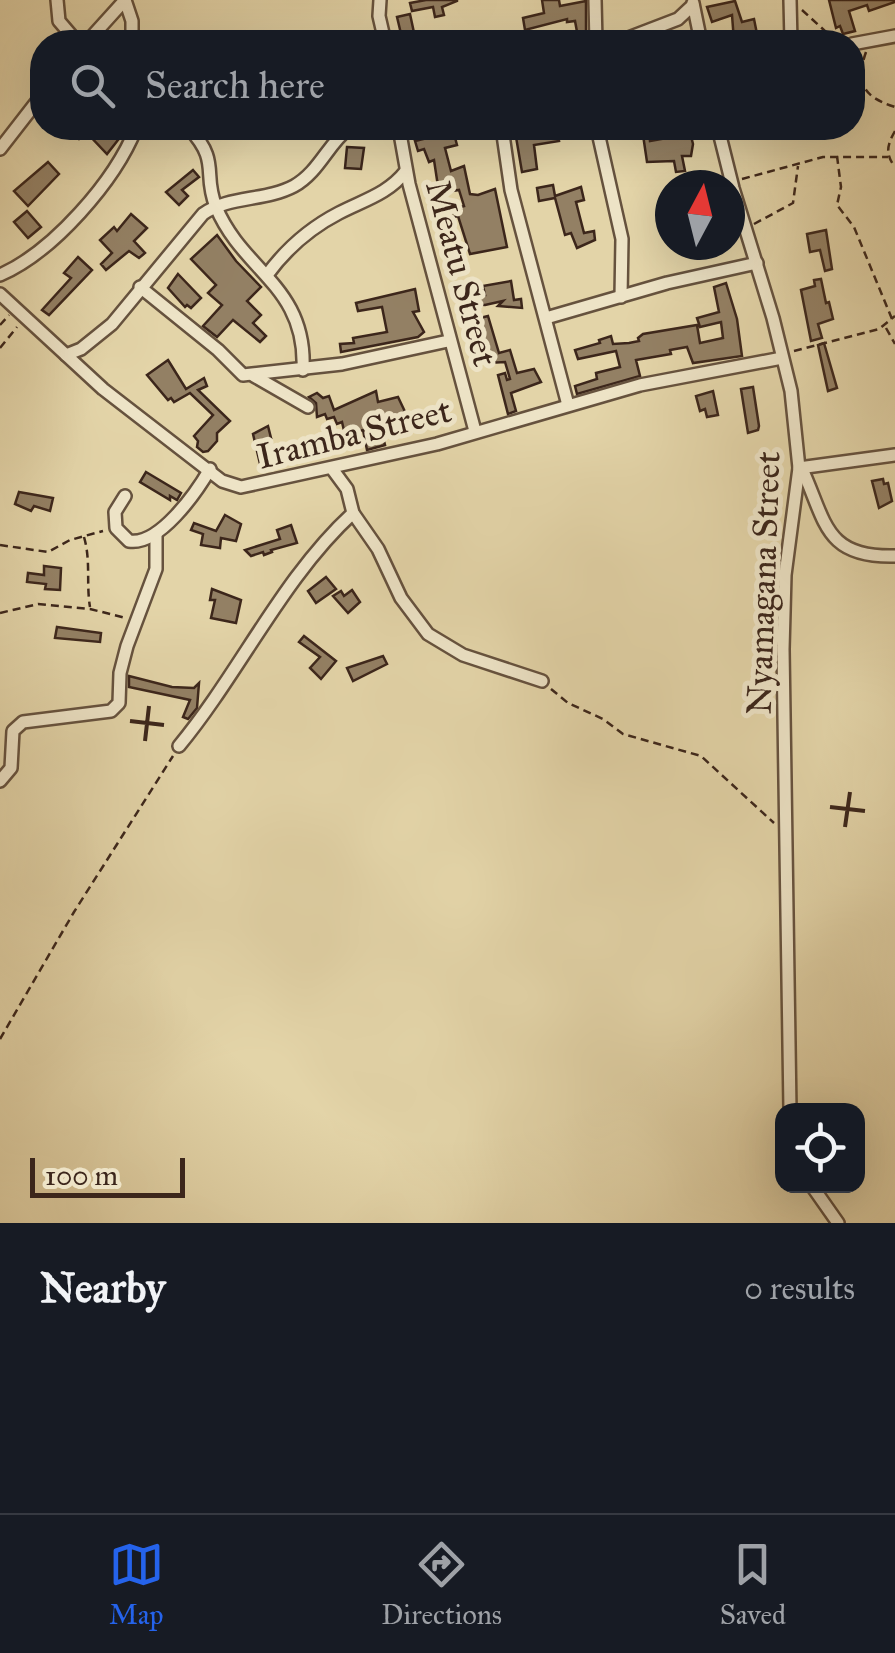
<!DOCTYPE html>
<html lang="en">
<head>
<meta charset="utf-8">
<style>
  :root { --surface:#171b24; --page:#20242c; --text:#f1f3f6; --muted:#9ea1a6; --line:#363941; --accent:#2563eb }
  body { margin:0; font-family:"IM FELL Great Primer",serif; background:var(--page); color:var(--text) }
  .controls { position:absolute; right:30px; bottom:30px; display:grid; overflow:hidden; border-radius:20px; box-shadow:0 10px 40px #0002 }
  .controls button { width:90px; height:90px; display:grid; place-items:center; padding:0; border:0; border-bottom:2px solid var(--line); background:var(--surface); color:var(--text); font:50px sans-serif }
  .compass { position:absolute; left:655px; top:170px; width:90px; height:90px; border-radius:50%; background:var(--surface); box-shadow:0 10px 40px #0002; rotate:7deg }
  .scale { position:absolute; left:30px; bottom:25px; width:155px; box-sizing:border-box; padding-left:10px; border:5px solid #3c261b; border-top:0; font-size:28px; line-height:35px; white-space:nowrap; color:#3c261b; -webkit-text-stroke:8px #ede3c6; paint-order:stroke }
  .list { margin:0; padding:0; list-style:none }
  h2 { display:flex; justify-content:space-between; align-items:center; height:130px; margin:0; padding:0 40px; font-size:42px }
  h2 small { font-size:32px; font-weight:400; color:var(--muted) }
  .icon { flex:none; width:55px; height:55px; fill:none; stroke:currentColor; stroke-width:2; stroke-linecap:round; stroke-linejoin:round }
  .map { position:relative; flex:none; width:895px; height:1223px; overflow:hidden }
  .search { position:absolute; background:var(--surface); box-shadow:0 10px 40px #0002; left:30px; right:30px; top:30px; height:110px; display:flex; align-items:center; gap:25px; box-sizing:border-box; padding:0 35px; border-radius:40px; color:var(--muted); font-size:38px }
  .sheet { height:290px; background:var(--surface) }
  nav { display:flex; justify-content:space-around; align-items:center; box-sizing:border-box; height:140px; border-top:2px solid var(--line); background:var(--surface); font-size:28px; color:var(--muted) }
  nav a { display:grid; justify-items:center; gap:5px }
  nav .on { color:var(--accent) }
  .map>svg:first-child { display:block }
  .building { fill:#938064; stroke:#3c261b; stroke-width:2.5 }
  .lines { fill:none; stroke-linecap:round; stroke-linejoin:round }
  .minor-casing { stroke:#66523e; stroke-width:16 }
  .path { stroke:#3c261b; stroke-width:2.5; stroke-dasharray:8 5; stroke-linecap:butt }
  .minor { stroke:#ede3c6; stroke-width:11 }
  .ticks { fill:none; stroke:#3c261b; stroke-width:4 }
  .labels { text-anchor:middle; stroke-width:10; stroke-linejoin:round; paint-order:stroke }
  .street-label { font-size:35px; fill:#3c261b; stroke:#ede3c6 }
</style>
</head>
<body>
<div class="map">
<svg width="895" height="1223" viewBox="0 0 895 1223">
  <rect width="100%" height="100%" fill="#e3d4a8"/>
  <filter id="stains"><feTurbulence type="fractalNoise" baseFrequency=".002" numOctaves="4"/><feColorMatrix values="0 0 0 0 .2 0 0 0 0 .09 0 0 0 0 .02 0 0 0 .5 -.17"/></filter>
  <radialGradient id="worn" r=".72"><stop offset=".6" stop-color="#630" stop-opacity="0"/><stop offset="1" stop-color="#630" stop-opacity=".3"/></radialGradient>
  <!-- building -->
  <g class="building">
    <polygon points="426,0 457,0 457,1 442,7 444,15 435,17 433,7 412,11 410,3"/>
    <polygon points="542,0 559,0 560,6 586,1 586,36 578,37 575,21 567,22 567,19 525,30 523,18 544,13"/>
    <polygon points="829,0 895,0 895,2 869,11 867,5 849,11 855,31 843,34 840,26 836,28"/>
    <polygon points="735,1 742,22 754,19 757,34 734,41 732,15 712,22 707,7"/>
    <polygon points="410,14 416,42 403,42 397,17"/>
    <polygon points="69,128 103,128 118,140 107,154 86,132 79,139"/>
    <polygon points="546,128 583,128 583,132 558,136 559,141 534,145 537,169 522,172 516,137"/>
    <polygon points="642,128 649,128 650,141 667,138 665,129 689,128 693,144 691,156 682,156 685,171 676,172 674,161 647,162"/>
    <polygon points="453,130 457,145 445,148 451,171 464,166 470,194 478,195 495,189 507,247 470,254 458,216 447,219 445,211 464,206 459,190 439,193 434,160 429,162 424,149 418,151 415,141 423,139 422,136"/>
    <polygon points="347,147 364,148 361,169 345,168"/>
    <polygon points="48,162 59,174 28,206 14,191"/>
    <polygon points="193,170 199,177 182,190 188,196 179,205 166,192"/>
    <polygon points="553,185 555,196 581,187 584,200 576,202 584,233 594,231 595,240 577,248 571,233 565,235 555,198 539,201 537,188"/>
    <polygon points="27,211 41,227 28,238 14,222"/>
    <polygon points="131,214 147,228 134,241 145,253 139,258 129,251 106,270 101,264 112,253 100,240 114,227 117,231"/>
    <polygon points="826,230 832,269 825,271 820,250 810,252 807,234"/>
    <polygon points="217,235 236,261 261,287 247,301 261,315 253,323 266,336 260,342 233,320 217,337 203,326 222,305 208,293 216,285 191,259"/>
    <polygon points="78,257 92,270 49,315 42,310 71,278 64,273"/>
    <polygon points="178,274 201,298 191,308 187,305 185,307 168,288"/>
    <polygon points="821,279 826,303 829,302 833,319 818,324 822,338 811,341 801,290 815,286 814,280"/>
    <polygon points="511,281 514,300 521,299 522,308 498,306 503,301 485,305 471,304 471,294 485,295 483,286"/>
    <polygon points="726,283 737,319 742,356 693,363 687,347 670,350 671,354 636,360 640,376 577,394 575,386 597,379 596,373 620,367 616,351 578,359 575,350 600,343 599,340 611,336 613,344 629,343 639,341 638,338 643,334 697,325 700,343 723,338 721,322 700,327 697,318 719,312 714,287"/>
    <polygon points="415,289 419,311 413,312 424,332 418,337 341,352 340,344 354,343 353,338 387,332 382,307 358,311 356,303"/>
    <polygon points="488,316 499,353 510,350 517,373 534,369 541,382 511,393 516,411 508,414 498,375 505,373 507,380 510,379 505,362 488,363 480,333 483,331 480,318"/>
    <polygon points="824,343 837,388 828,391 818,345"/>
    <polygon points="168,360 186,389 204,378 207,386 198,390 230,421 217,433 217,441 208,451 203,452 197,447 198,441 194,436 213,415 190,393 174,402 171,398 168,400 147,375"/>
    <polygon points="753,387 759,426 758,430 748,433 741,389"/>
    <polygon points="376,391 378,402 398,397 408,418 398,422 396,416 379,420 385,445 367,450 363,430 345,435 342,422 337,424 334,417 327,419 325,414 317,417 316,403 309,397 317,393 323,398 329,396 334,410"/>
    <polygon points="713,391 718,415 707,417 705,409 700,411 696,396"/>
    <polygon points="268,426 271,438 264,439 272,460 260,464 253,434"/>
    <polygon points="146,472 181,493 177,500 170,496 170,500 140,482"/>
    <polygon points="883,479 884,484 888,483 892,501 879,508 872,481"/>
    <polygon points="19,492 53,498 50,511 34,506 31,511 15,504"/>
    <polygon points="225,515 241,524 236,541 221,538 220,548 201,545 203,534 191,530 194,523 216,531"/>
    <polygon points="291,525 297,543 271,550 272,552 264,555 263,552 251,556 245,550 280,539 277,530"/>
    <polygon points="44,566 61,568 60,590 45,589 46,584 27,582 28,573 44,575"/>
    <polygon points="326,577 336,589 316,603 308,591"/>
    <polygon points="212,589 241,600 236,623 211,618 215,600 210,600"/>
    <polygon points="352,590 360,602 348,613 333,596 341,591 344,596"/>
    <polygon points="57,627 101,633 100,642 55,638"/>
    <polygon points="304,636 336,661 321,679 310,668 320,657 299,642"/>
    <polygon points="383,656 387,664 353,681 347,668"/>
    <polygon points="129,676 172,687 194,688 199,683 197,708 188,719 183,717 190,700 129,687"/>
  </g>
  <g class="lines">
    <!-- minor casing -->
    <g class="minor-casing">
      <g id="minor">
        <polyline points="57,0 59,21 77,42"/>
        <polyline points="125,0 132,21 132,42"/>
        <polyline points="380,0 379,16 385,42"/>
        <polyline points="595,0 596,42"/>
        <polyline points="790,0 791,42"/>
        <polyline points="693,3 701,42"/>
        <polyline points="87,42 125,0"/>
        <polyline points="618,42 678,19 693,5"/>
        <polyline points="852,44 895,36"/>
        <path d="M189 128C221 163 202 172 216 207 243 272 307 286 303 370"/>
        <polyline points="399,128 409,184 475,431"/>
        <polyline points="502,128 511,190 568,405"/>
        <polyline points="597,128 622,239 621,297"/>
        <polyline points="718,128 733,188 773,318 791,391 799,468 785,575 783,649 790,1110"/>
        <polyline points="0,149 42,95"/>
        <path d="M0 275C53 252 115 181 136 128"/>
        <path d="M267 275C286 249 310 228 339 213 364 200 388 194 406 171"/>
        <polyline points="140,287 218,350 243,375 342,364 448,341"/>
        <polyline points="0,294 103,389 222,481 241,487 437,444 640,385 782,358"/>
        <polyline points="546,318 667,283 757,263"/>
        <path d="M66 355 81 349 112 324 203 214C228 196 266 201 294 186 319 172 328 144 349 128"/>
        <polyline points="254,376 308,407"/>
        <polyline points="799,468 895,455"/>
        <path d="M802 469C826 521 824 558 895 556"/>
        <polyline points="333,470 347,489 353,513 378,549 401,598 428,634 463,655 542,681"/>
        <path d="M125 496 115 512 116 528 129 541C159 546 196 493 210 469"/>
        <path d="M179 746C240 672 283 577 353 513"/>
        <polyline points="0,781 11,768 13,731 23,722 111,711 119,703 120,673 127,646 156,569 156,534"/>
        <polyline points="812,1186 838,1223"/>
      </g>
    </g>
    <!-- path -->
    <g class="path">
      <polyline points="802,10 837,42"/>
      <path d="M866 52C855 83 863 97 895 107"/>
      <path d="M895 131C887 145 885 154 895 167"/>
      <polyline points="837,156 841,187 837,205 854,227 892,319"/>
      <polyline points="742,179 823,157 888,157"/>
      <polyline points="754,224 793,203 798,166"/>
      <polyline points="0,325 9,315"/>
      <polyline points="886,328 895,344"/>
      <polyline points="0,348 17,327"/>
      <polyline points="794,351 879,329 895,316"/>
      <path d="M84 537C91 561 86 583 90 607"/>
      <polyline points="0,545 48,552 70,540 103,531"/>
      <polyline points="0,613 38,604 90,609 126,618"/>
      <polyline points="551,689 568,703 603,719 623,734 701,756 774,823"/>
      <polyline points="0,1039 74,912 173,756"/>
    </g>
    <!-- minor -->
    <use href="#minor" class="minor"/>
  </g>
  <!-- ticks -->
  <path class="ticks" d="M130 721 164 725M145 741 149 706M830 807 865 811M845 827 850 792"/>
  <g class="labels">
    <!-- street labels -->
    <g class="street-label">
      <text transform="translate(462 273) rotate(75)" y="12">Meatu Street</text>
      <text transform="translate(354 433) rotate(-14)" y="12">Iramba Street</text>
      <text transform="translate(763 583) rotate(-88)" y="12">Nyamagana Street</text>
    </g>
  </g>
  <rect width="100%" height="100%" filter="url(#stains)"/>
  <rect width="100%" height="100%" fill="url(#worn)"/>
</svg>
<div class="controls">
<button><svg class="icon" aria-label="locate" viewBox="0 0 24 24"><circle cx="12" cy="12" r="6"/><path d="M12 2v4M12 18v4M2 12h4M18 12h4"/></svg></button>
</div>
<svg class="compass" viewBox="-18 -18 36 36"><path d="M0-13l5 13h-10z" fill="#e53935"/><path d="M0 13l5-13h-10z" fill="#9ea1a6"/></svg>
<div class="scale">100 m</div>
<div class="search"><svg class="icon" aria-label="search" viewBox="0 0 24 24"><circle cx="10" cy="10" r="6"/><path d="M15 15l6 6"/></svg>Search here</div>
</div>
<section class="sheet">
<h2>Nearby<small>0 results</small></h2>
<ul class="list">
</ul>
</section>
<nav>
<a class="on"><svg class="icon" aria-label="map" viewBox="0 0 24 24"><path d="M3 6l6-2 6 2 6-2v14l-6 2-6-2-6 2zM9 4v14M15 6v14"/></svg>Map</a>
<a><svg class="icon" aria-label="directions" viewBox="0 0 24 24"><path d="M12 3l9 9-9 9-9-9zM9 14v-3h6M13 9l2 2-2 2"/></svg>Directions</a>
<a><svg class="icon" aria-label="saved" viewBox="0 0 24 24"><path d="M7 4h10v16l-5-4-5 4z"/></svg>Saved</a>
</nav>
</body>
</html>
